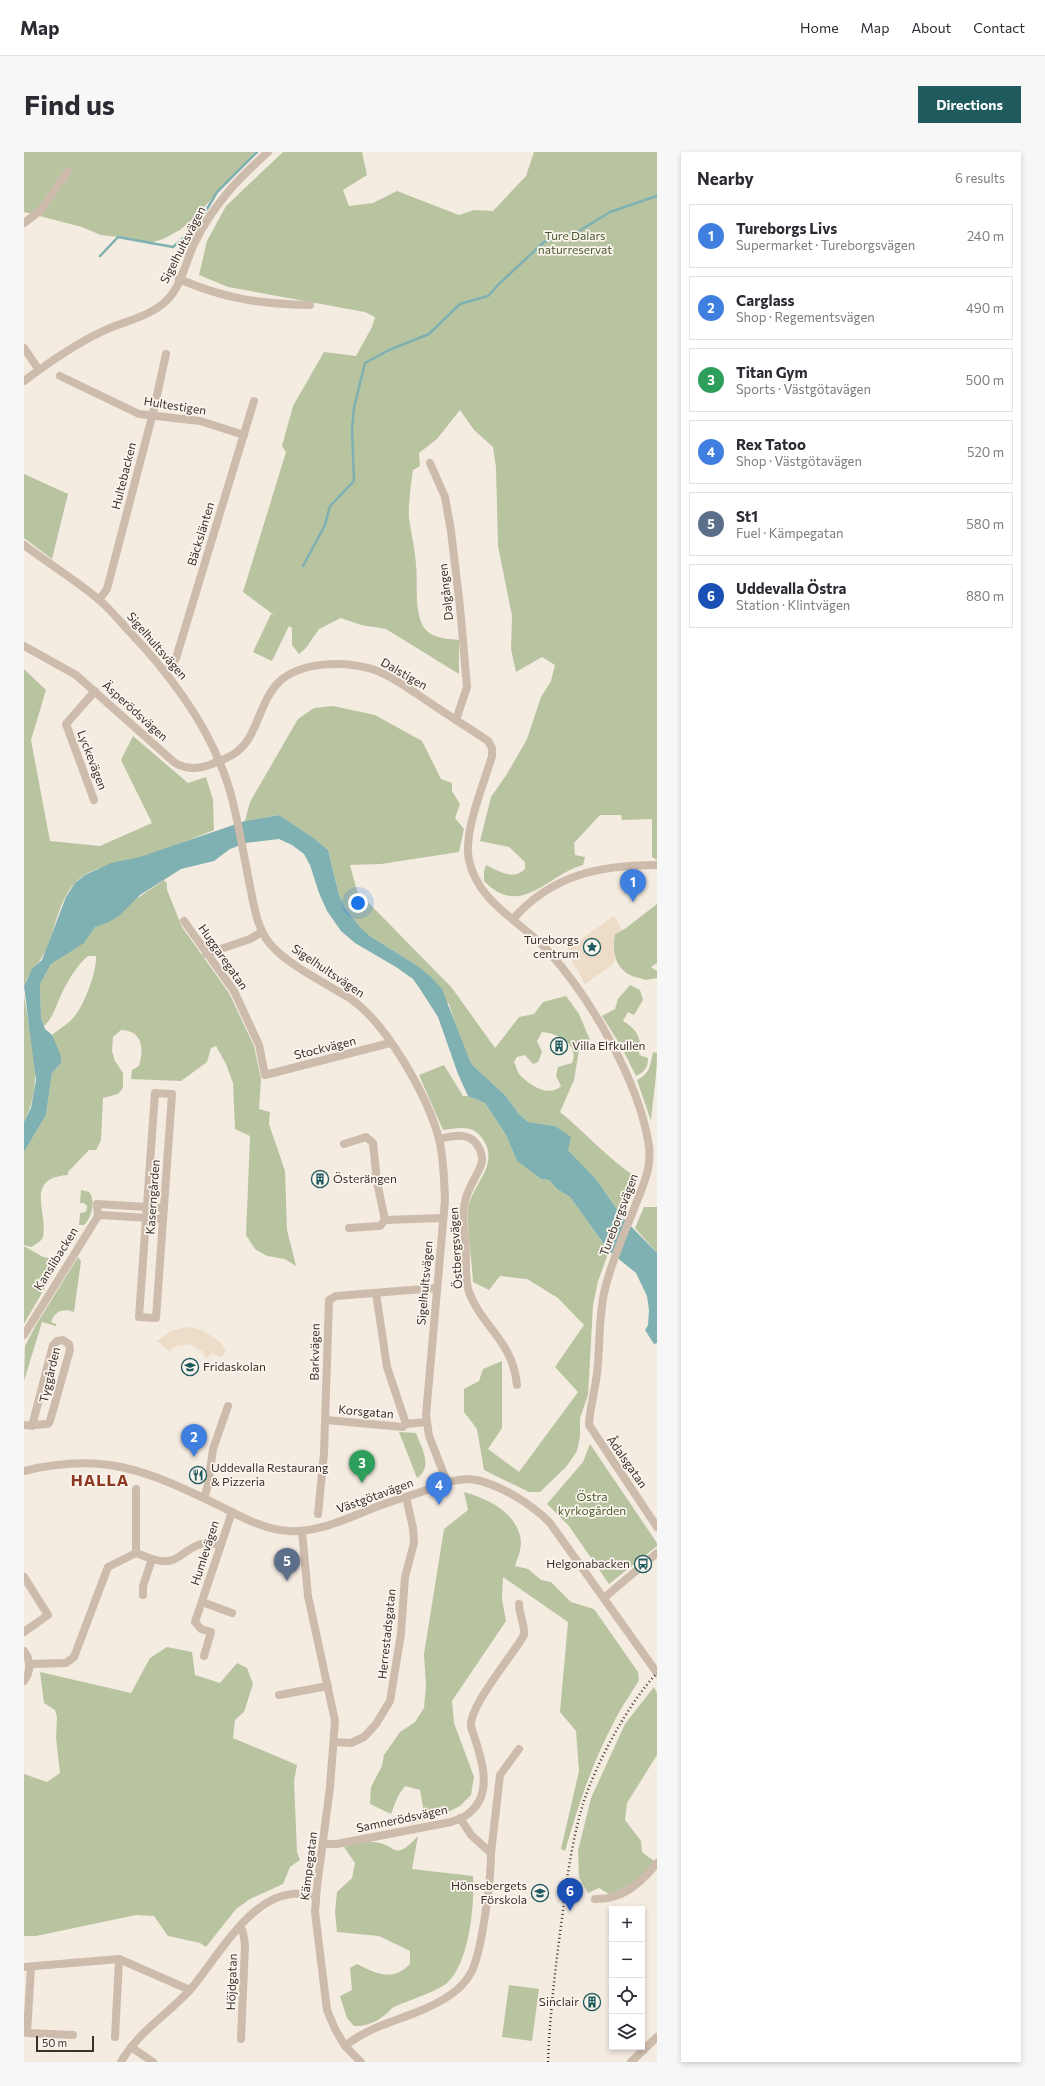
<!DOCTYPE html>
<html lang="en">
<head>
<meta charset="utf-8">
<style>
  :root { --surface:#fff; --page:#f7f7f7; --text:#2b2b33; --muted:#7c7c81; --line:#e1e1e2; --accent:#1f5a5e }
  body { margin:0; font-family:Commissioner,sans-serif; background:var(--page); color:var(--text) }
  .controls { position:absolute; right:12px; bottom:12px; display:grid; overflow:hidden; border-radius:0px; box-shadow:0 2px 6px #0003 }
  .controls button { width:36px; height:36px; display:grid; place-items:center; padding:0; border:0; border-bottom:1px solid var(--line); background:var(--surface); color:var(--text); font:20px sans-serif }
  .scale { position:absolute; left:12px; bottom:10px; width:58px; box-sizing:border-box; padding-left:4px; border:2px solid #3b302b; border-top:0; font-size:11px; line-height:14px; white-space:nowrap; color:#3b302b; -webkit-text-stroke:3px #fbf5ee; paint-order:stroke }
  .you { position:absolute; left:334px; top:751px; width:14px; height:14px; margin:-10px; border:3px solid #fff; border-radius:50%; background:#1a73e8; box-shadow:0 0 0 6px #1a73e833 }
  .badge { display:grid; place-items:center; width:26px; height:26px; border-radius:50%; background:var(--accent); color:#fff; font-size:13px; font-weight:700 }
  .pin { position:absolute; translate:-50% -33px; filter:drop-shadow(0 1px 2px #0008) }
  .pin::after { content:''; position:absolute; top:21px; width:14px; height:12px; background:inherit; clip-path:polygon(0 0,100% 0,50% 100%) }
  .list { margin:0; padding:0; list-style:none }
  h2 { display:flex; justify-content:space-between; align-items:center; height:52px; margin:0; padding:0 16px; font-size:17px }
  h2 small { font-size:13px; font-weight:400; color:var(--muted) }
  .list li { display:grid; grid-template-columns:26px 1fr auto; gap:12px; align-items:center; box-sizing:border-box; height:64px; margin:0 8px 8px; padding:0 8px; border:1px solid var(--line); border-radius:0px }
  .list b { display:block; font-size:15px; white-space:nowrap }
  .list p { margin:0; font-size:13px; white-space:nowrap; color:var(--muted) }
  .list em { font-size:13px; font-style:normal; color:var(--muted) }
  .icon { flex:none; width:22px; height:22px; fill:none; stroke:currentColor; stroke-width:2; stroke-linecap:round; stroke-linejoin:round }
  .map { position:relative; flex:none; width:633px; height:1910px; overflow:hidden; border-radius:0px }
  header { display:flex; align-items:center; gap:24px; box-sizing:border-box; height:56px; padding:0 20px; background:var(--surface); border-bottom:1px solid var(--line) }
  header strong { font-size:19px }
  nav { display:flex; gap:22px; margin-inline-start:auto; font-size:14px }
  .intro { display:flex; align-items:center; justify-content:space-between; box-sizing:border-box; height:96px; padding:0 24px }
  h1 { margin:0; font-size:28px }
  .button { padding:10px 18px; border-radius:0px; background:var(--accent); color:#fff; font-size:14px; font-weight:700 }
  main { display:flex; gap:24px; padding:0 24px }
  aside { flex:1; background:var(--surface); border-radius:0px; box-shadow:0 2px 6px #0003 }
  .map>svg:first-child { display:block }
  .green { fill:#b8c4a0; fill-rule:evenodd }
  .plaza { fill:#ecdcc8 }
  .water { fill:#7fb0b2 }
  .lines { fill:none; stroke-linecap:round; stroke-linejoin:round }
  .stream { stroke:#7fb0b2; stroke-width:2.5 }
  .river { stroke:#7fb0b2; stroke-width:14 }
  .minor { stroke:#cdbbac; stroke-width:8 }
  .rail { stroke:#3b302b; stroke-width:2.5; stroke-dasharray:1 3; stroke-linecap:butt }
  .labels { text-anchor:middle; stroke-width:3.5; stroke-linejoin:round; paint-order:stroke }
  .park-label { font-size:12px; fill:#4a5a2e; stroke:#fbf5ee }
  .street-label { font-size:12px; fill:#3b302b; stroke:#fbf5ee }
  .poi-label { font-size:12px; fill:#3b302b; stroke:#fbf5ee; text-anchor:end }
  .district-label { font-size:16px; font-weight:bold; letter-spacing:1px; fill:#8c3b22; stroke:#fbf5ee }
</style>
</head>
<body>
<header>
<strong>Map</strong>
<nav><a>Home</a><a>Map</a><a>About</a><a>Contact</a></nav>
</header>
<div class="intro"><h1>Find us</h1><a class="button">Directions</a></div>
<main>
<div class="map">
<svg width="633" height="1910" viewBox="0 0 633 1910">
  <rect width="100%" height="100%" fill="#f4ebe1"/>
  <!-- green -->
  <g class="green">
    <polygon points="0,0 231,0 171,65 156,78 139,87 126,91 103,86 77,83 58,75 0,60"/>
    <path d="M259 0H338L343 23 319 38 325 54 349 51 373 39 435 63 450 58 469 59 502 24 510 0H633V708L628 705V667L598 668 597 663H576L550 691 551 703 561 705 559 713C523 723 497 767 460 729V719L462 713C475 719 489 729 501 717V710L485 695 456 689 467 645 483 622 503 587 517 545 527 529 531 513 518 505 492 520 487 497 488 464 474 394 472 315 469 295 450 278 436 258 413 287 395 301 396 314 389 318C387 330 384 356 385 366 387 382 391 396 392 412 394 431 390 454 398 472 404 486 422 487 435 488V522L362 477 337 473 317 466 295 477 282 496 275 502 268 493V476L265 474 248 509 229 500 247 462 250 463 219 440 262 300 258 294 269 254 300 200 332 204 348 175 351 165 341 160 204 135 175 123 183 89 202 54Z"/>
    <polygon points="0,322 44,342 28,407 0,386"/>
    <path d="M0 517 22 538 7 588 26 689 76 694 128 671 97 608 109 584 164 631 182 625 189 648 190 678C166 688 141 697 116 706 94 713 68 713 51 731 35 748 31 777 22 798 16 812 4 820 0 834Z"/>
    <path d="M309 554 351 563 398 589 417 627 428 631V639L436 652 431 666 440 677 435 700 357 712 326 713 333 739 428 836 471 896 495 865 510 862 519 850 542 844 555 862 566 888 555 898 550 928 536 960C562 981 584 1007 612 1025L610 1038 599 1066 572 1027 544 998 531 974 504 970 495 962 481 943 447 912 439 895 425 852 392 813 346 784 335 774 321 756 315 743 304 698 287 684 255 663 221 669 226 650 274 567 290 556ZM518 880C533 881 556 892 548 911L534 915 532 924 537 934C524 946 505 933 495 922 493 919 492 913 490 910L493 905 501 903 509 912 514 910 518 900 513 889Z"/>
    <path d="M140 728 143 731V738L158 775 205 841 230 894 237 927 235 957 246 960 245 972 261 1019 263 1078 272 1114 261 1107 243 1104 231 1097 222 1083 226 984 211 977 209 931 202 912 192 894 187 896 183 910 157 929 107 927 108 918 115 914C120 896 119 879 97 878L89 885 88 899 91 909 99 921V936L94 942 79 946 77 988 72 998H65L44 1020V1023C0 1026 24 1059 19 1085 17 1090 12 1092 7 1095L0 1093V1000L22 963 28 921 37 911 28 883C35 877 44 872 50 865 60 854 73 819 72 804H64C53 813 43 830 37 843 32 854 29 866 20 874L17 866 16 832 27 812 51 795 71 775Z"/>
    <path d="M633 752V811L627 815 633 819V826L621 828C616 825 611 826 606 823 590 815 588 797 591 782L602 776Z"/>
    <path d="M606 833 616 838 619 848 610 863 604 860 599 869C613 877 619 888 615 903L624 906C624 916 620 920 612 924L597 894 578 864 591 857 594 847Z"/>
    <path d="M0 844C7 887 21 929 0 970Z"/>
    <path d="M629 900 633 901C633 924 629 946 627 969L613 928C627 921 626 913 629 900Z"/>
    <path d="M420 913 439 944H444L461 951 482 983 493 1009 517 1027 525 1028 533 1037 546 1045 585 1099 574 1129 569 1153 564 1243 556 1266V1285L553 1299 542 1315 516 1340H505L460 1318 453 1277 440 1260V1237L455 1229 459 1217 478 1209V1276L464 1297 495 1320 554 1240 531 1215 560 1173 534 1146 503 1127 476 1124 465 1138 449 1130C448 1107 443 1083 444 1060 445 1034 476 1015 460 989 450 972 436 976 419 978L395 923Z"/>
    <path d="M57 1038 65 1040C72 1048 68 1066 60 1073H55L56 1061 62 1060 63 1054 60 1051H56Z"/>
    <polygon points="620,1055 633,1055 633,1101 611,1076"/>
    <polygon points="0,1094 19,1105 37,1108 0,1172"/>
    <path d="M54 1105 57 1109 50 1160C39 1156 31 1159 27 1170L32 1172V1174L18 1170 0 1229 1 1194 12 1173Z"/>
    <path d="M375 1280 392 1281C397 1295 410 1315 393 1326Z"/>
    <polygon points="566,1292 633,1391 633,1394 585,1432 545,1374 523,1352 559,1310"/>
    <path d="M440 1340C462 1346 490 1359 496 1384 499 1395 494 1405 491 1414L504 1417 517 1428 527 1430 547 1450 570 1457 614 1520 615 1528C607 1542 597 1555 590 1570 568 1611 554 1654 541 1699L537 1697 555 1619 552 1579 536 1560 544 1470 479 1425 478 1447 482 1469 428 1549 430 1571 450 1625 447 1643 436 1654 422 1661 386 1672 400 1660 396 1638 381 1634 374 1644 367 1662 346 1652 347 1635 358 1614 360 1603 376 1580 391 1570 400 1556 402 1534 400 1502 420 1377 444 1358Z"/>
    <polygon points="143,1495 168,1500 171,1523 196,1531 213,1511 223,1516 229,1532 220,1560 211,1568 209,1586 273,1613 270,1629 273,1700 276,1708 266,1715 259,1732 226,1747 212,1757 182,1795 176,1791 144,1784 130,1764 112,1763 12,1784 0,1784 0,1622 23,1630 36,1621 32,1586 33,1565 31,1558 20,1551 16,1520 107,1541 126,1506"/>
    <path d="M630 1535 633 1541V1603L603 1651 601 1668 617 1689 618 1700 630 1709C619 1726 604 1736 585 1742L575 1736 564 1741 555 1725 554 1699 567 1646 601 1572Z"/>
    <path d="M394 1684 388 1717 449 1724C451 1752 445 1812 423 1831 412 1840 382 1849 368 1856 359 1867 344 1875 330 1874L323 1866 316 1844 328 1838 326 1816 333 1812C353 1822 368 1830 386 1812V1799L355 1784 313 1780 311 1760 313 1740 328 1726 331 1711 320 1695C329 1693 339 1689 348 1690 374 1691 368 1712 394 1684Z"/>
    <polygon points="485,1833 515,1837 508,1889 478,1885"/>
  </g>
  <!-- plaza -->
  <g class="plaza">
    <polygon points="590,764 598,778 591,782 589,793 591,809 588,813 561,832 542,798"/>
    <polygon points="164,1175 178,1178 196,1190 202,1198 198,1205 188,1201 182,1206 178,1199 166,1192 152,1194 145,1199 133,1189 147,1179"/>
  </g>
  <!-- water -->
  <polygon class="water" points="255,663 287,684 304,698 315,743 321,756 335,774 346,784 392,813 407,825 418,837 447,912 481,943 495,962 504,970 531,974 547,985 544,998 572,1027 599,1066 633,1101 633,1191 630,1192 621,1178 624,1173 625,1158 623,1144 612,1121 585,1099 546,1045 533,1037 525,1028 517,1027 493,1009 482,983 461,951 444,944 434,922 414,865 396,837 389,827 372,815 331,791 317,779 303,759 295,741 286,713 280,702 268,693 255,687 221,691 206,697 190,709 157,717 116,743 95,764 83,771 71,775 60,791 27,812 16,832 17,866 21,877 28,883 37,904 37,911 28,921 22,963 0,1000 0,970 7,956 12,928 0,834 8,817 18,808 42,745 51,731 61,723 87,711 116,705 221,669"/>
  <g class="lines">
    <!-- stream -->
    <g class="stream">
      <polyline points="76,104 94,85 149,95 173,74 193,40 233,0"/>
      <polyline points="279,414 301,373 306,354 330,329 328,277 330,256 341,211 365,198 405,182 436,152 464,144 476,131 520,90 555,79 586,60 633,44"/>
    </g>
    <!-- river -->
    <polyline class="river" points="440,913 447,924 472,950"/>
    <!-- minor -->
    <g class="minor">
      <polyline points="0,71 17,58 44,19"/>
      <path d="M155 127C201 147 237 152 286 153"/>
      <polyline points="0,196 15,218"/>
      <polyline points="36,224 115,262 176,269 220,283"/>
      <path d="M0 229C24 211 50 193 77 180 97 170 126 165 142 149 157 135 162 109 170 92 189 53 213 28 244 0"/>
      <polyline points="406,311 421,345 427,379 436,455 443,535 432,568"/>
      <path d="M0 393C24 411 50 427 73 446 84 455 94 467 104 478 148 524 188 577 206 639 215 671 220 706 227 739 230 755 233 771 241 785 256 810 302 831 327 847 363 872 404 945 415 987 420 1007 420 1028 421 1048L402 1263 405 1284 423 1330"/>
      <polyline points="75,448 83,437 130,257 142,202"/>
      <path d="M0 494 52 523 151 611C164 618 175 617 188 612 198 608 208 605 215 598 234 582 236 548 255 530 277 509 320 509 348 517 364 522 379 533 393 542 416 558 440 573 464 589L468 596V604C460 632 439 680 445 708 454 751 497 769 524 799 566 845 613 927 624 988 629 1011 621 1029 613 1049 602 1078 588 1107 581 1137 575 1161 576 1186 574 1211 573 1232 566 1252 565 1273L633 1375"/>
      <polyline points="142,520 146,516 152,506 230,249"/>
      <polyline points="70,648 42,572 71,539"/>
      <path d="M489 767C528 723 575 713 633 713"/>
      <polyline points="160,769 210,839 235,893 241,923 366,891"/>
      <polyline points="182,802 226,787 238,780"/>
      <polygon points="131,941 148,942 132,1166 115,1165"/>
      <path d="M415 987C431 983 448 979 456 998 458 1003 459 1008 457 1013 453 1024 445 1034 442 1046 437 1063 441 1083 442 1100 442 1113 441 1128 445 1140 458 1175 489 1189 493 1233"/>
      <polyline points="320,992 342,985 349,991 353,1030 361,1068 419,1066"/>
      <polyline points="74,1064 78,1063 139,1067"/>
      <polyline points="325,1076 356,1074 361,1068"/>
      <polyline points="352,1141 363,1215 382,1272"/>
      <polyline points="0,1183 74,1064 73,1052 140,1056"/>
      <polyline points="302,1268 379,1275 382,1272 403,1270"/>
      <path d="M0 1273C8 1274 15 1272 24 1272L26 1269 46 1198 45 1192 39 1188 33 1189 29 1193 8 1274"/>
      <path d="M0 1319C79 1299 124 1319 194 1353 216 1364 240 1378 265 1379 297 1381 330 1363 360 1352 381 1345 403 1339 423 1330 430 1329 437 1327 445 1327 471 1329 508 1352 526 1371L633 1521"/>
      <polyline points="180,1346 184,1333 189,1297 204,1254"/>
      <polyline points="294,1362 300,1301 305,1148 312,1144 412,1136"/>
      <polyline points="278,1379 284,1444 311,1569 306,1635 293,1735 291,1760 303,1858 311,1877 321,1894 337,1910"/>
      <polyline points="112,1401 128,1407 119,1434 119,1443"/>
      <path d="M128 1407C155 1415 155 1399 177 1392 183 1391 190 1392 196 1392"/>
      <polyline points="0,1425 24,1463 0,1480"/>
      <polyline points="580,1446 633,1401"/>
      <polyline points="178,1450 208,1461"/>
      <path d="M0 1499C7 1508 7 1520 0 1529"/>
      <polyline points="180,1504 187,1480 177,1477 171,1470 208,1360"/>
      <polyline points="6,1512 42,1511 50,1505 84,1415 112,1401 112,1337"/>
      <polyline points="255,1543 304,1534"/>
      <polyline points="311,1590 327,1591 340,1585 352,1572 366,1549 377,1482 381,1425 390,1391 389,1376 382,1345"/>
      <path d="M300 1692H313L427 1670C432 1668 439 1666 444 1662 472 1641 456 1602 447 1575 444 1555 489 1503 500 1483 501 1472 495 1463 495 1452"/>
      <polyline points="467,1701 476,1623 495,1597"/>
      <path d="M571 1747C598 1748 617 1731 633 1711"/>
      <polyline points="216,1774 219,1780 221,1793 217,1887"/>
      <polyline points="0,1815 95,1807 166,1838"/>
      <polyline points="7,1815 3,1881 49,1883"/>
      <polyline points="91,1885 95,1807"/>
      <path d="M321 1894C341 1877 369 1870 393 1860 411 1853 434 1842 445 1824 458 1806 467 1725 467 1701L447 1683 436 1666"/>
      <polyline points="107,1895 129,1910"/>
      <path d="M97 1910C113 1881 144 1862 166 1838 192 1808 224 1746 268 1742 276 1741 284 1743 292 1744"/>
      <polyline points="607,1910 633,1885"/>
    </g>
    <!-- rail -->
    <path class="rail" d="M524 1910C526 1859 532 1810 539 1759 543 1725 549 1684 559 1652 572 1611 604 1552 633 1521"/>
  </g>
  <!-- icons -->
  <defs>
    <g id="sight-ring" transform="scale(0.9)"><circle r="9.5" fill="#fbf5ee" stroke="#1f5a5e" stroke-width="1.5"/><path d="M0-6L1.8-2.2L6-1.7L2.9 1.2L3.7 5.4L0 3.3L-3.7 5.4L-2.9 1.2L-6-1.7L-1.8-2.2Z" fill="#1f5a5e"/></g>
    <g id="building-ring" transform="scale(0.9)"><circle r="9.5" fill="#fbf5ee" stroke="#1f5a5e" stroke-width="1.5"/><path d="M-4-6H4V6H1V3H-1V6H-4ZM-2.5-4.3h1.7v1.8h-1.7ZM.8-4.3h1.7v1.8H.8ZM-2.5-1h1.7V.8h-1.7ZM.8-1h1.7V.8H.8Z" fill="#1f5a5e"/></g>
    <g id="school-ring" transform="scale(0.9)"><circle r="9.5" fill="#fbf5ee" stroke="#1f5a5e" stroke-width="1.5"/><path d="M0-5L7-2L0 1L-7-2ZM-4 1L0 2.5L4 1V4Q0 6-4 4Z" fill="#1f5a5e"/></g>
    <g id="restaurant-ring" transform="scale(0.9)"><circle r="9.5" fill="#fbf5ee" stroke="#1f5a5e" stroke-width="1.5"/><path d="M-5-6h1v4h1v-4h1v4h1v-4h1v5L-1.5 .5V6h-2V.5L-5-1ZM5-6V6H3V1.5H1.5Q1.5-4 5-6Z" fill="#1f5a5e"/></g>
    <g id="bus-ring" transform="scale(0.9)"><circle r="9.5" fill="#fbf5ee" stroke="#1f5a5e" stroke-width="1.5"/><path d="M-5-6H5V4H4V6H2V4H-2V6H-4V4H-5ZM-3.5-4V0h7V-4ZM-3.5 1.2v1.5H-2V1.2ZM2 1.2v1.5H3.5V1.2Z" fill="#1f5a5e"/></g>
  </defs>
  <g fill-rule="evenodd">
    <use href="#sight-ring" x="568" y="795"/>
    <use href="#building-ring" x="535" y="894"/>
    <use href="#building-ring" x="296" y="1027"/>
    <use href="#school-ring" x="166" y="1215"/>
    <use href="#restaurant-ring" x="174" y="1323"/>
    <use href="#bus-ring" x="619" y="1412"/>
    <use href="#school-ring" x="516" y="1741"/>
    <use href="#building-ring" x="568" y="1850"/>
  </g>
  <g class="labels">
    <!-- park labels -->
    <g class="park-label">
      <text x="551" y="88">Ture Dalars<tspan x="551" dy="14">naturreservat</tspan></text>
      <text x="568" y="1349">Östra<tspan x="568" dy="14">kyrkogården</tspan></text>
    </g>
    <!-- street labels -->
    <g class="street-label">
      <text transform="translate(159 93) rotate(-63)" y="4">Sigelhultsvägen</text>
      <text transform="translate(151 254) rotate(9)" y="4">Hultestigen</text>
      <text transform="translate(100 324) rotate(-76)" y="4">Hultebacken</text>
      <text transform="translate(177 382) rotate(-73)" y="4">Bäckslänten</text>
      <text transform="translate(422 440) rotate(-96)" y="4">Dalgången</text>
      <text transform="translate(133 494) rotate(49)" y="4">Sigelhultsvägen</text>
      <text transform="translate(380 522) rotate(30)" y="4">Dalstigen</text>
      <text transform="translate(111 559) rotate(42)" y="4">Äsperödsvägen</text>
      <text transform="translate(68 608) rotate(69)" y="4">Lyckevägen</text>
      <text transform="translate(199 805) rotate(55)" y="4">Huggaregatan</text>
      <text transform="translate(304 819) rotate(34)" y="4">Sigelhultsvägen</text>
      <text transform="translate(301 896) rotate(-14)" y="4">Stockvägen</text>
      <text transform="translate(129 1045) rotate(-86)" y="4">Kaserngården</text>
      <text transform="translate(595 1063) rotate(-69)" y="4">Tureborgsvägen</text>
      <text transform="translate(432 1096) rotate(-93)" y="4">Östbergsvägen</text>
      <text transform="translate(32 1107) rotate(-58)" y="4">Kanslibacken</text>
      <text transform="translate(401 1131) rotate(-85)" y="4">Sigelhultsvägen</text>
      <text transform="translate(291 1200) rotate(-89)" y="4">Barkvägen</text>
      <text transform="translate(26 1223) rotate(-77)" y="4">Tyggården</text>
      <text transform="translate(342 1260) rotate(5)" y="4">Korsgatan</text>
      <text transform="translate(603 1310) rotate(55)" y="4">Ådalsgatan</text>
      <text transform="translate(351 1344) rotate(-20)" y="4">Västgötavägen</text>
      <text transform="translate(181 1401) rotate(-72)" y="4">Humlevägen</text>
      <text transform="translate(363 1482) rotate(-84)" y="4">Herrestadsgatan</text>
      <text transform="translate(378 1667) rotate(-12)" y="4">Samnerödsvägen</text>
      <text transform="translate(285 1714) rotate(-83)" y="4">Kämpegatan</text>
      <text transform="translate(208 1830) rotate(-88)" y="4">Höjdgatan</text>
    </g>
    <!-- poi labels -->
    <g class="poi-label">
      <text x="555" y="792">Tureborgs<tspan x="555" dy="14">centrum</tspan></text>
      <text x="548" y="898" text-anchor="start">Villa Elfkullen</text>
      <text x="309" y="1031" text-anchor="start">Österängen</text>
      <text x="179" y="1219" text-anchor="start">Fridaskolan</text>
      <text x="187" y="1320" text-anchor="start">Uddevalla Restaurang<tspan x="187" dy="14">&amp; Pizzeria</tspan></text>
      <text x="606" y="1416">Helgonabacken</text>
      <text x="503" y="1738">Hönsebergets<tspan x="503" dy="14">Förskola</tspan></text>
      <text x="555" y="1854">Sinclair</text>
    </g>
    <!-- district labels -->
    <g class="district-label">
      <text x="76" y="1334">HALLA</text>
    </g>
  </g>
</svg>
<div class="controls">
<button>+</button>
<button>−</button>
<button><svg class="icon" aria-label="locate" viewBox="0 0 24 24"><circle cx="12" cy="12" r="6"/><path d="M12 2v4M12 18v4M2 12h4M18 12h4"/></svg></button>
<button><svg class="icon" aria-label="layers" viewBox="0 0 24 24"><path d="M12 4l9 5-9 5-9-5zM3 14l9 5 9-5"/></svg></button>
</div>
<div class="scale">50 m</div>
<div class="you"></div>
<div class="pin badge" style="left:609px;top:750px;background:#3f7fe0">1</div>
<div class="pin badge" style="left:170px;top:1305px;background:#3f7fe0">2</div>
<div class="pin badge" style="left:338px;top:1331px;background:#2e9e5b">3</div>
<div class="pin badge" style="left:415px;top:1353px;background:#3f7fe0">4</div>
<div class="pin badge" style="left:263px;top:1429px;background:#5c6f8a">5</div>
<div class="pin badge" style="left:546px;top:1759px;background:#1a4fb4">6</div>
</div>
<aside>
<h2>Nearby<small>6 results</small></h2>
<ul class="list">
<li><span class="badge" style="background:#3f7fe0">1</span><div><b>Tureborgs Livs</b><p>Supermarket · Tureborgsvägen</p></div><em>240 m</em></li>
<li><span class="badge" style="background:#3f7fe0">2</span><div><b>Carglass</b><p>Shop · Regementsvägen</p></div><em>490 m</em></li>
<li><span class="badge" style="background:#2e9e5b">3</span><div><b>Titan Gym</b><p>Sports · Västgötavägen</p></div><em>500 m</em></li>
<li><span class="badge" style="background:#3f7fe0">4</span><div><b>Rex Tatoo</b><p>Shop · Västgötavägen</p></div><em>520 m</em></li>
<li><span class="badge" style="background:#5c6f8a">5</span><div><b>St1</b><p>Fuel · Kämpegatan</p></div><em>580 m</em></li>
<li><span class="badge" style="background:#1a4fb4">6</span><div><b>Uddevalla Östra</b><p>Station · Klintvägen</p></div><em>880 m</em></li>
</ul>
</aside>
</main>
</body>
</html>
